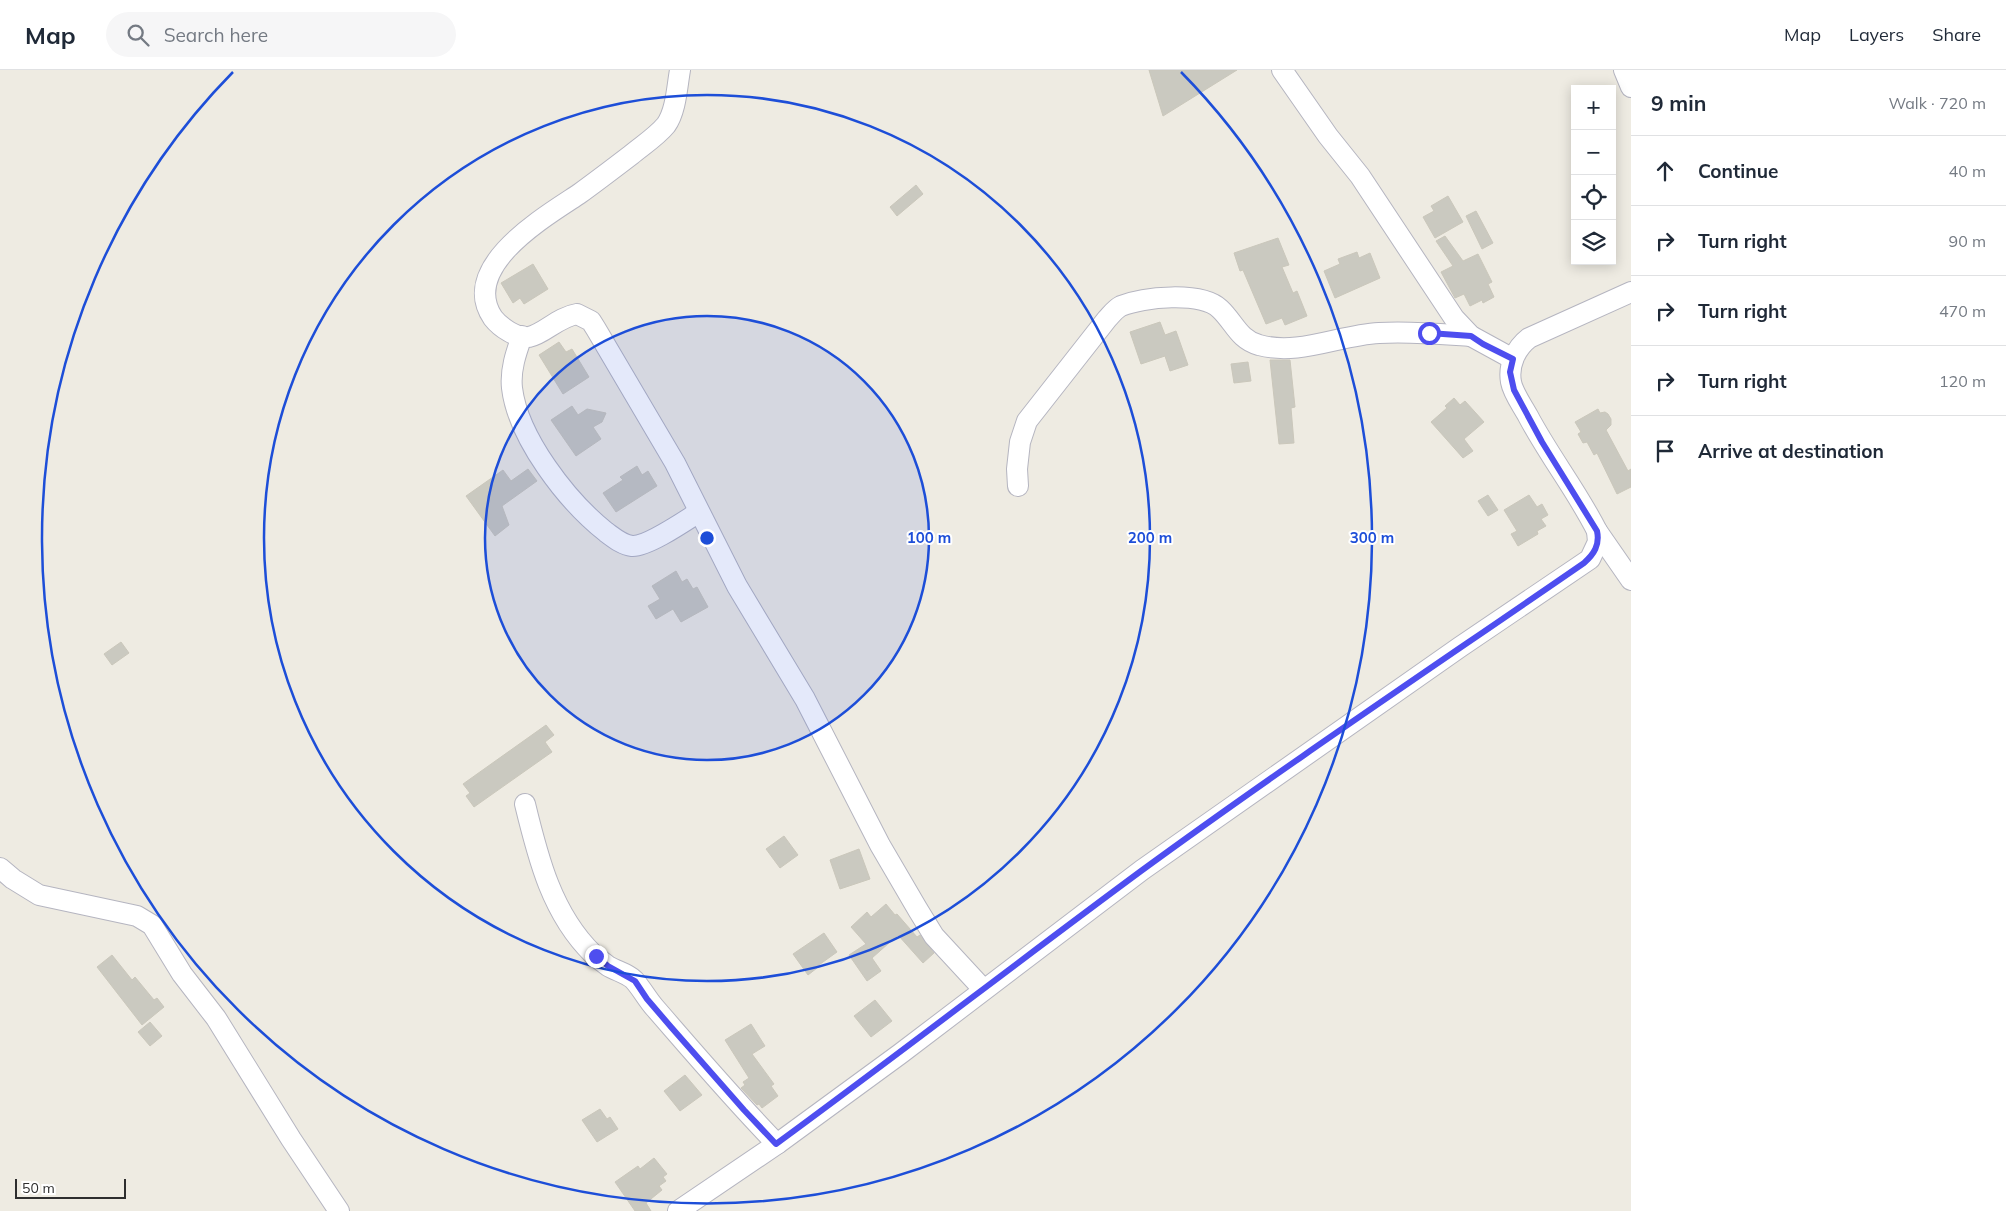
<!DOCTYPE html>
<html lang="en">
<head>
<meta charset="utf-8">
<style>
  :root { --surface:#fff; --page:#f6f6f7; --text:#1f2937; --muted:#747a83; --line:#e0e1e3 }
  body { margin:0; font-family:Mulish,sans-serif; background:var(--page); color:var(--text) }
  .controls { position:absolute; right:15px; top:15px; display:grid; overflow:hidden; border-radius:0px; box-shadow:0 2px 12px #0003 }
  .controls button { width:45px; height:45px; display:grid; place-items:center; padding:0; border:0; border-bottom:1px solid var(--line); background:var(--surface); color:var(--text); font:25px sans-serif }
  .scale { position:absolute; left:15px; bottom:12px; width:111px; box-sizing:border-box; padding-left:5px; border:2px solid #2e2e2e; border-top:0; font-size:14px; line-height:18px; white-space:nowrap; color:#2e2e2e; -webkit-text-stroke:4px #fff; paint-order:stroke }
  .stop { position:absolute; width:15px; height:15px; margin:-11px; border:4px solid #4e4eef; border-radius:50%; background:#fff }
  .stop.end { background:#4e4eef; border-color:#fff; box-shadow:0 1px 5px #0008 }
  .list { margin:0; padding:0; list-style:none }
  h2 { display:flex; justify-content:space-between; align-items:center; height:65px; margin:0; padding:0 20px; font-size:21px }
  h2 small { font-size:16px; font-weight:400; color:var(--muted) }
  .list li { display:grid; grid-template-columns:32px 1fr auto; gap:15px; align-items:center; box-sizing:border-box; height:70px; padding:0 20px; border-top:1px solid var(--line) }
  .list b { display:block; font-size:19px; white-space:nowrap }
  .list em { font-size:16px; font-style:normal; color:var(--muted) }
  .icon { flex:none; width:28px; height:28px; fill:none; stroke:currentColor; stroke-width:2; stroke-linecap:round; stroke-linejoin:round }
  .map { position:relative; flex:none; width:1631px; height:1141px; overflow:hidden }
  header { display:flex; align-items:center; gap:30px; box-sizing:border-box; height:70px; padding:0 25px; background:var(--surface); border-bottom:1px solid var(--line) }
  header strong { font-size:24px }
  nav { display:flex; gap:28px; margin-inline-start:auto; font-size:18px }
  .search { width:350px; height:45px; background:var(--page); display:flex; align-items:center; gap:12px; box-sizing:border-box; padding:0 18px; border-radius:28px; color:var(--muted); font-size:19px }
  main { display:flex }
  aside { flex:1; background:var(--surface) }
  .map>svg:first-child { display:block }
  .building { fill:#cac9c0; stroke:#cac7bb }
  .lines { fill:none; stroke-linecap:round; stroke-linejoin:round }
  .minor-casing { stroke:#b5b5c0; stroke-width:22 }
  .minor { stroke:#fff; stroke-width:20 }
  .route { stroke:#4e4eef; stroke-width:6 }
  .ring { fill:none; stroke:#1d4ed8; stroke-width:2.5 }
  .centre { fill:#1d4ed8; stroke:#fff; stroke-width:2.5 }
  .ring-label { font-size:15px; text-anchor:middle; font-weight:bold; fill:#1d4ed8; stroke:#fff; stroke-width:4; stroke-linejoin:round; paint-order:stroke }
</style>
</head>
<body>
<header>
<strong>Map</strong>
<div class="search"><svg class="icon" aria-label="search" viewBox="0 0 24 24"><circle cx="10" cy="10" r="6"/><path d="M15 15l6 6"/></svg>Search here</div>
<nav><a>Map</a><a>Layers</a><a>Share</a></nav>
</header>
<main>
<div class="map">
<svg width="1631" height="1141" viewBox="0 0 1631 1141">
  <rect width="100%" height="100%" fill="#eeebe2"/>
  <!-- building -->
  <g class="building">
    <polygon points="1149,0 1237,0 1163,46"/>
    <polygon points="916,115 923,124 897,146 890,137"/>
    <polygon points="1448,126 1463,152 1435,168 1423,147 1434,141 1431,136"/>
    <polygon points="1476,141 1493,173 1482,179 1466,146"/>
    <polygon points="1445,166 1463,191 1478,184 1492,212 1488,214 1494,227 1483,233 1482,230 1470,236 1464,224 1455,228 1441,202 1453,196 1436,171"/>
    <polygon points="1278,168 1289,195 1282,197 1293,223 1297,221 1307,246 1285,255 1282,248 1266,254 1243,200 1240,201 1234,183"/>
    <polygon points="1357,182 1359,188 1370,183 1380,208 1335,228 1324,201 1340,194 1338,189"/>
    <polygon points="533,194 548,219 524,234 520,228 513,233 501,213"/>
    <polygon points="1160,252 1165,265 1176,261 1188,295 1170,301 1165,286 1141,294 1130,262"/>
    <polygon points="559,272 566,282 572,279 589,307 563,324 539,285"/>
    <polygon points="1270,290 1290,290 1295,337 1291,338 1294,373 1279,374"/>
    <polygon points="1248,292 1251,311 1234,313 1231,294"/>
    <polygon points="1454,328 1460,335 1465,331 1484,352 1464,369 1473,381 1463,388 1431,352 1447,338 1445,336"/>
    <polygon points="572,336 578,345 587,339 606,343 602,352 593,357 601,369 576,386 551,350"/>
    <polygon points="1598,339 1600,343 1605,342 1608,344 1611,349 1611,355 1606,360 1628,401 1631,399 1631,417 1617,424 1597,383 1594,385 1587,372 1583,373 1578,364 1581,362 1575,352"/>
    <polygon points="637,396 642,405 648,401 657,416 616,442 603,423 623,410 620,407"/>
    <polygon points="528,399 537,411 502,436 509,455 495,466 466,426 503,400 511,411"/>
    <polygon points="1488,425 1498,440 1488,446 1478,431"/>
    <polygon points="1529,425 1537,437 1542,434 1548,445 1541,449 1546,456 1537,461 1538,464 1518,476 1511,464 1517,461 1504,440"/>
    <polygon points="676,501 682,512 687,509 693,519 697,517 708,537 681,552 673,539 656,549 648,536 660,529 652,516"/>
    <polygon points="121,572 129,583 112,595 104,584"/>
    <polygon points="546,655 554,665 545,672 552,682 474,737 466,726 470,723 463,714"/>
    <polygon points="784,766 798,785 780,798 766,779"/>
    <polygon points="859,779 870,809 840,819 830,790"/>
    <polygon points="886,834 895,845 897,844 917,867 920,865 934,883 923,893 898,865 872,888 881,901 867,911 849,885 866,874 851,857 867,842 871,847"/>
    <polygon points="824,863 837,882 816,897 817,898 808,905 793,884"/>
    <polygon points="112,885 132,910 135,907 154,930 157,928 164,937 142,955 97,897"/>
    <polygon points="875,930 892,951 871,967 854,946"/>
    <polygon points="150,952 162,966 150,976 138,962"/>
    <polygon points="751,954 765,976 752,984 774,1014 771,1016 778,1026 762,1038 759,1034 757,1035 741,1018 745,1015 743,1012 749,1008 725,970"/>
    <polygon points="685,1005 702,1025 680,1041 664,1021"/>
    <polygon points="600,1039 607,1049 610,1047 618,1059 597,1072 582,1050"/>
    <polygon points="654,1088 667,1104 663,1107 666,1111 659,1116 662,1120 646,1133 651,1141 635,1141 615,1112 638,1096 640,1099"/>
  </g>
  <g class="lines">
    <!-- minor casing -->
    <g class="minor-casing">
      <g id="minor">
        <path d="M680 0C677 17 676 41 666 55 656 67 643 75 631 85 614 98 597 111 579 124 546 146 458 197 493 248 500 257 517 269 529 267 544 264 558 247 577 244L591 251 596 259 675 393 737 516 805 629 880 775 918 840 934 866 983 919"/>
        <polyline points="1282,0 1328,66 1360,106 1454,248 1471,266 1513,289"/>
        <polyline points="1624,0 1631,17"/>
        <path d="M522 266C516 283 510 300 512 318 518 368 567 431 606 462 613 467 622 475 632 476 647 477 685 451 699 442"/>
        <path d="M1018 416 1017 399 1020 372 1027 351 1107 249C1111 245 1115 239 1121 236 1143 227 1201 221 1220 239 1234 252 1239 270 1259 275 1299 286 1339 265 1379 263 1410 261 1441 264 1471 266"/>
        <polyline points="1597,461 1631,510"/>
        <path d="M525 734C538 788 552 844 593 884 597 888 603 892 608 896 616 901 627 903 634 910 642 919 647 929 655 938 695 984 734 1030 777 1074"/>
        <polyline points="0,798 13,809 39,825 137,846 152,855 182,904 216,948 291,1069 339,1141"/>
        <path d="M678 1141 777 1074 900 984 1142 800 1460 577 1590 489 1598 472 1597 461C1577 421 1549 386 1528 346 1522 335 1513 323 1511 312 1508 295 1516 278 1529 268L1631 222"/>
      </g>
    </g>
    <!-- minor -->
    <use href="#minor" class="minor"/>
  </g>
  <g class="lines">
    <!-- route -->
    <path class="route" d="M596 886 608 896 635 911 647 929 671 957 744 1040 776 1074C899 984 1019 891 1141 801 1286 695 1436 595 1584 493 1594 484 1600 475 1597 461L1542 372 1514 320 1510 302 1513 289 1483 274 1471 266 1429 263"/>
  </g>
  <!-- distance rings -->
  <circle cx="707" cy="468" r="222" fill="#1d4ed8" fill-opacity=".12"/>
  <g class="ring">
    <circle cx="707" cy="468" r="222"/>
    <circle cx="707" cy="468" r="443"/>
    <path d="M1181 2A665 665 0 1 1 233 2"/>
  </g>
  <circle cx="707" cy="468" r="8" class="centre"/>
  <g class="ring-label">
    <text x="929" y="473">100 m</text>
    <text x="1150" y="473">200 m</text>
    <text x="1372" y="473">300 m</text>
  </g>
</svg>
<div class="controls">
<button>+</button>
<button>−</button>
<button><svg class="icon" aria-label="locate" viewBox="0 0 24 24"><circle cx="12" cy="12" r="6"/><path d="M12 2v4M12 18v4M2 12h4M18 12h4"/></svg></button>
<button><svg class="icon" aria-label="layers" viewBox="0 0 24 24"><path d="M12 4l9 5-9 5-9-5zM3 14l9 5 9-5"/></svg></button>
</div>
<div class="scale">50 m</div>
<div class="stop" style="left:1429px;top:263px"></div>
<div class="stop end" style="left:596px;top:886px"></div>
</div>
<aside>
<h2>9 min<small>Walk · 720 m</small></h2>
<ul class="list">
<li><svg class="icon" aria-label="ahead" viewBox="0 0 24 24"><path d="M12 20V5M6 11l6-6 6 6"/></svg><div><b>Continue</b></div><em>40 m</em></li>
<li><svg class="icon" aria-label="right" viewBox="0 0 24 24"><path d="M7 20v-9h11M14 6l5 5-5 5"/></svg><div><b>Turn right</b></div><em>90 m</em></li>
<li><svg class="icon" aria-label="right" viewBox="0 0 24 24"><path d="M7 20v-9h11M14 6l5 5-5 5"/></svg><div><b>Turn right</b></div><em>470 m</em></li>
<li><svg class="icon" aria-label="right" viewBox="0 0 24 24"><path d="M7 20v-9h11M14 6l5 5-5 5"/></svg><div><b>Turn right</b></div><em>120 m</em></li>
<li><svg class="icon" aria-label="arrive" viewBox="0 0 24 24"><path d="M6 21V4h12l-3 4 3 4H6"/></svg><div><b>Arrive at destination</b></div></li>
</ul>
</aside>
</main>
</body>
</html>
